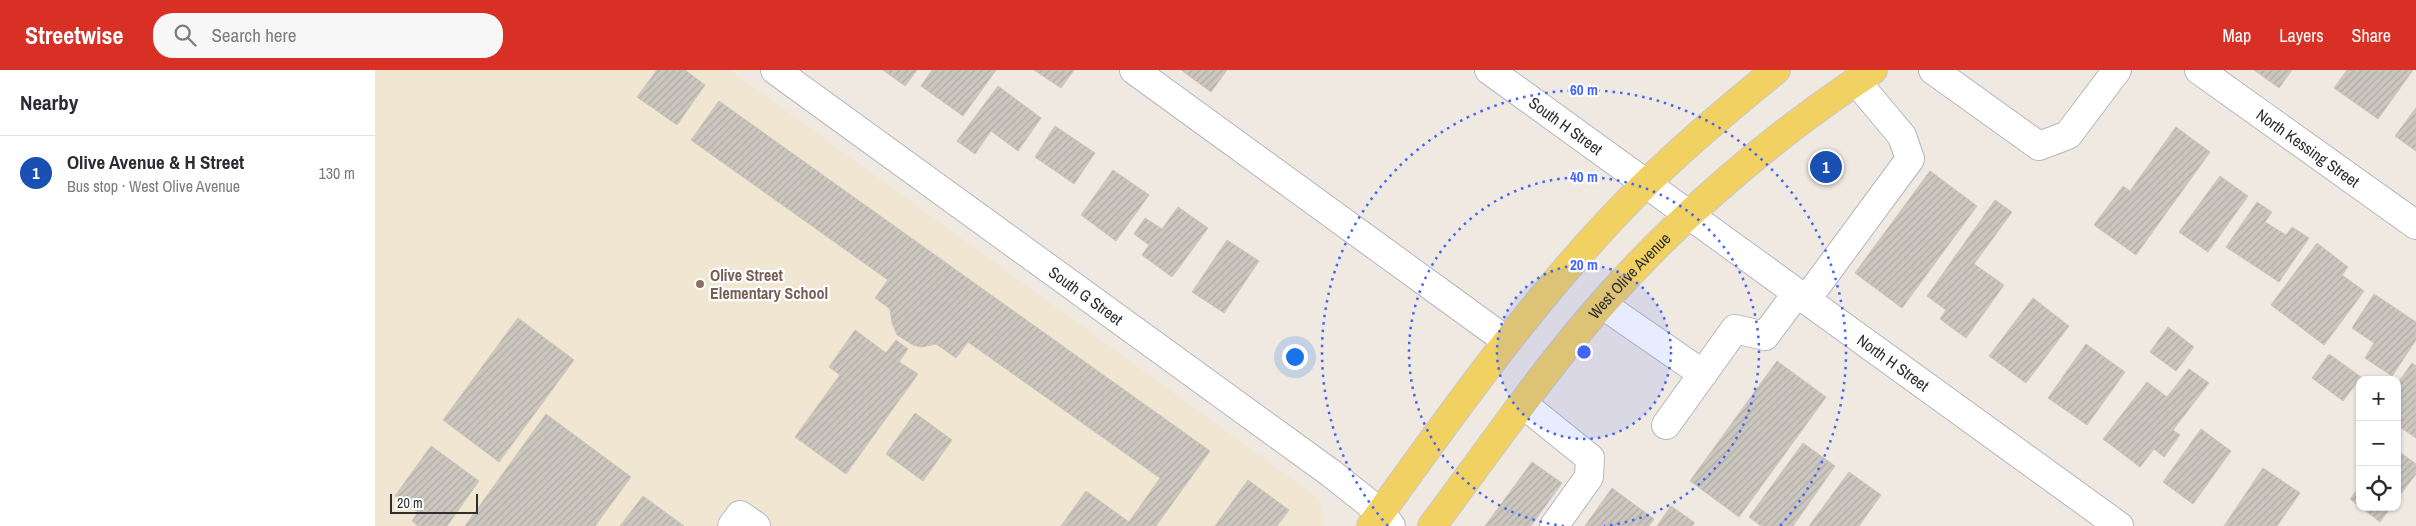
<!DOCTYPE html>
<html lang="en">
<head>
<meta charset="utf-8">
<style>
  :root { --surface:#fff; --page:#f7f7f7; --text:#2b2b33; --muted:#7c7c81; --line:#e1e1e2; --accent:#d93025 }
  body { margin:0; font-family:"Archivo Narrow",sans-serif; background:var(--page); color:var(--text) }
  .controls { position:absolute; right:15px; bottom:15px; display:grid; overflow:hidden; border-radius:10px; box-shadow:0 1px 4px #0004 }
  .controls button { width:45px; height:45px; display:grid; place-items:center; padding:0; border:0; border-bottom:1px solid var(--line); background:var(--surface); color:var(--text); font:25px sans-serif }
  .scale { position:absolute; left:15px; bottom:12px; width:88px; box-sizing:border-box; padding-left:5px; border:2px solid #2e2e2e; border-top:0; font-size:14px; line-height:18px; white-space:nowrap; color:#2e2e2e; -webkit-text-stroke:4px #fff; paint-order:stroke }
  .you { position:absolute; left:919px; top:286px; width:18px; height:18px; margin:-12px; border:4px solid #fff; border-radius:50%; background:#1a73e8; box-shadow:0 0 0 8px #1a73e833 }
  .badge { display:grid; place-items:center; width:32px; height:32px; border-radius:50%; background:var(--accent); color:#fff; font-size:16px; font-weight:700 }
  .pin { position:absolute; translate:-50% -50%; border:2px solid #fff; box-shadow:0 1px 5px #0006 }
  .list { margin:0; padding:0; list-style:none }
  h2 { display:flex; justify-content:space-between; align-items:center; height:65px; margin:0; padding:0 20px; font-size:21px }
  h2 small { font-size:16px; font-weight:400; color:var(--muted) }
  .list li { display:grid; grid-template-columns:32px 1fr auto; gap:15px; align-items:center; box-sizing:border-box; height:75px; padding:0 20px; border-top:1px solid var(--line) }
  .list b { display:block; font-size:19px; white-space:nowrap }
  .list p { margin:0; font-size:16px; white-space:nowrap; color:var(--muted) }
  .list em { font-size:16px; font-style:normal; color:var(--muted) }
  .icon { flex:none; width:28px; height:28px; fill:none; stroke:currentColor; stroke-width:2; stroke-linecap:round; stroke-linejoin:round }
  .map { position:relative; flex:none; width:2041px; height:456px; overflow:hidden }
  header { display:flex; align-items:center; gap:30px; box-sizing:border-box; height:70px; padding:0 25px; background:var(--accent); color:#fff }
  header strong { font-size:24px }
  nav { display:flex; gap:28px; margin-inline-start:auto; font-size:18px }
  .search { width:350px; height:45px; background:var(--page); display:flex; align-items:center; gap:12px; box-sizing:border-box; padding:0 18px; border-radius:20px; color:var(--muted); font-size:19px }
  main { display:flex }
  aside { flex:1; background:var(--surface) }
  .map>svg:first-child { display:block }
  .education { fill:#f0e6d1 }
  .building { fill:url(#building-hatch); stroke:#cbc5ba }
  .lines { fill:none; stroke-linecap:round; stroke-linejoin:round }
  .minor-casing { stroke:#b4b7c1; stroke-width:30 }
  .major-casing { stroke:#c9c9c9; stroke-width:30 }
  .minor { stroke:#fff; stroke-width:28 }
  .major { stroke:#f2d163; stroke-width:28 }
  .ring { fill:none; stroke:#4264fb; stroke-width:2.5; stroke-dasharray:2.5 5 }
  .education-dot { fill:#8d6e63; stroke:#fff; stroke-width:2 }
  .labels { text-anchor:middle; stroke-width:4.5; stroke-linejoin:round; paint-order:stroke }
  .street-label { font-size:16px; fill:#2e2e2e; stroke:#fff }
  .education-label { font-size:16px; font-weight:bold; fill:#785e54; stroke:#fff; text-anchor:start }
  .centre { fill:#4264fb; stroke:#fff; stroke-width:2.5 }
  .ring-label { font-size:15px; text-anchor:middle; font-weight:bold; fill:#4264fb; stroke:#fff; stroke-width:4.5; stroke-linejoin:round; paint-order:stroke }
</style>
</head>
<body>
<header>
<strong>Streetwise</strong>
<div class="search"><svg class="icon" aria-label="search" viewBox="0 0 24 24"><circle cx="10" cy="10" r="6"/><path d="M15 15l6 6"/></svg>Search here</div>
<nav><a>Map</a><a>Layers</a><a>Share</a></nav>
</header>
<main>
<aside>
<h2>Nearby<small></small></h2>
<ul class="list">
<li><span class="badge" style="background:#1a4fb4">1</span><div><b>Olive Avenue &amp; H Street</b><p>Bus stop · West Olive Avenue</p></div><em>130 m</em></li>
</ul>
</aside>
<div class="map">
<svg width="2041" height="456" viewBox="0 0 2041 456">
  <defs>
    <pattern id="building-hatch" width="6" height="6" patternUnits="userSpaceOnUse" patternTransform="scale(1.25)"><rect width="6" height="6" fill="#cbc7bf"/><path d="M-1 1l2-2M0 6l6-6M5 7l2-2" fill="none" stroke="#afaba4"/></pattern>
  </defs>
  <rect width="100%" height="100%" fill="#efe9e1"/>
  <!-- education -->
  <polygon class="education" points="0,0 355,0 944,429 949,456 2,456 0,455"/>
  <!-- building -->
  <g class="building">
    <polygon points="282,0 310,0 330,15 302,55 262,27"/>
    <polygon points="508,0 542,0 530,16"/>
    <polygon points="557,0 621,0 588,46 546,16"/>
    <polygon points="659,0 699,0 686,18"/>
    <polygon points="806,0 852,0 836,22"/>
    <polygon points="1879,0 1917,0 1904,18"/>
    <polygon points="1972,0 2038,0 2003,49 1959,18"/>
    <polygon points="623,16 666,48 643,81 616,61 600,84 582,71"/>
    <polygon points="344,31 835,381 781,456 686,456 711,421 754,452 785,408 593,272 581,288 561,274 547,277 538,275 522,265 517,253 515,239 500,228 513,210 316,70"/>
    <polygon points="2041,38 2041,81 2020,66"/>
    <polygon points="680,56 720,83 699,114 660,87"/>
    <polygon points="1801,57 1835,82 1761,185 1719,155 1748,116 1755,121"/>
    <polygon points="738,100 774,125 741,171 706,145"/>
    <polygon points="1555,101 1602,136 1527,238 1480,203"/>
    <polygon points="1845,106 1873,126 1833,182 1804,162"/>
    <polygon points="1620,130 1637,142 1599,194 1629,215 1591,268 1565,249 1571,240 1552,226"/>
    <polygon points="1882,132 1897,142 1890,152 1911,165 1917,157 1934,168 1904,212 1851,177"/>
    <polygon points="803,137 833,158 797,207 767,185 774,175 759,164 770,148 787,159"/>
    <polygon points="852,170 884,191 849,243 817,222"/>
    <polygon points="1942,173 1973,197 1967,205 1989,221 1949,275 1896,235"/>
    <polygon points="1999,224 2041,252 2041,270 2017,306 1990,288 1999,273 1977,258"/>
    <polygon points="1658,228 1694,256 1651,313 1614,286"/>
    <polygon points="143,248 199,290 124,392 68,350"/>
    <polygon points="1793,257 1819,277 1801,301 1775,282"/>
    <polygon points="480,260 511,283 521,270 533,279 524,292 543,304 471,404 420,367 465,305 454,297"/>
    <polygon points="1711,274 1750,302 1712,355 1673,328"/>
    <polygon points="1954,284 1986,307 1968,331 1937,308"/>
    <polygon points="1402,291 1451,327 1364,447 1315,411"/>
    <polygon points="2037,293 2041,296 2041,368 2022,355 2022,314"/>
    <polygon points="1814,299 1834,313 1798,360 1805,365 1789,387 1779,379 1765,397 1728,369 1772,312 1792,327"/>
    <polygon points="540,343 577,370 548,411 511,384"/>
    <polygon points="171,344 256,407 220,456 90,456"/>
    <polygon points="1826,359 1856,381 1818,434 1788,412"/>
    <polygon points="1428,373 1460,396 1418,456 1386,456 1374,447"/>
    <polygon points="56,376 104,411 72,456 43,456 37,451 43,442 20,426"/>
    <polygon points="2022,380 2041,394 2041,404 2022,429"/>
    <polygon points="1157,392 1187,413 1156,456 1110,456"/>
    <polygon points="1888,398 1925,423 1902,456 1849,456"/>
    <polygon points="1474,402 1506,425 1484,456 1434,456"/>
    <polygon points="873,410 914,440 902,456 840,456"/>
    <polygon points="1985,416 1985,437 1975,429"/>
    <polygon points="1237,418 1279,449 1274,456 1210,456"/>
    <polygon points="268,426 309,456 245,456"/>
    <polygon points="1296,436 1320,453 1317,456 1282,456"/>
    <polygon points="1986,437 2016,437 2005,452"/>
  </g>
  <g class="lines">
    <!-- minor casing -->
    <g class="minor-casing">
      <g id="minor">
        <path id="s1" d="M400 0 957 404 1006 443 1016 456"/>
        <polyline points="759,0 1132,271"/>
        <path id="s2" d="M1114 0 1744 456"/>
        <polyline points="1558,0 1664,76 1693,65 1742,0"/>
        <path id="s3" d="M1824 0 2041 155"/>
        <polyline points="1431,230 1535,89 1527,66 1481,11"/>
        <polyline points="1228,235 1328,304"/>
        <polyline points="1148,334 1215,388 1214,407 1179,456"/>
        <polyline points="1291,355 1360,259 1390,266 1422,223"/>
        <polyline points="357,456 365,445 381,456"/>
      </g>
    </g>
    <!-- major casing -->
    <g class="major-casing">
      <g id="major">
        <path d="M996 456C1073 349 1150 240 1241 144 1290 92 1346 45 1401 0"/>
        <path id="s4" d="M1057 456C1119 374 1177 287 1247 212 1321 132 1407 60 1498 0"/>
      </g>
    </g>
    <!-- minor -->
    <use href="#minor" class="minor"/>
    <!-- major -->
    <use href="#major" class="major"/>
  </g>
  <!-- distance rings -->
  <circle cx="1209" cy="282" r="87" fill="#4264fb" fill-opacity=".12"/>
  <g class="ring">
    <circle cx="1209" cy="282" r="87"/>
    <path d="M1189 456A175 175 0 1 1 1229 456"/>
    <path d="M1013 456A262 262 0 1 1 1405 456"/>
  </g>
  <!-- markers -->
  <circle class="education-dot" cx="325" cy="214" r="5"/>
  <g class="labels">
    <!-- street labels -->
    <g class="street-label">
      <text dy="6" stroke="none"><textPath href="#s2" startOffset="95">South H Street</textPath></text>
      <text dy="6" stroke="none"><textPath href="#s3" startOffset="134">North Kessing Street</textPath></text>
      <text dy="6" stroke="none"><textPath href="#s4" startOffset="319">West Olive Avenue</textPath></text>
      <text dy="6" stroke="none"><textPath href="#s1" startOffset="384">South G Street</textPath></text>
      <text dy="6" stroke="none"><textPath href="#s2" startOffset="499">North H Street</textPath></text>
    </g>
    <!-- education labels -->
    <g class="education-label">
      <text x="335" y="211">Olive Street<tspan x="335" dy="18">Elementary School</tspan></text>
    </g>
  </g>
  <circle cx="1209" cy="282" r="8" class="centre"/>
  <g class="ring-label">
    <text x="1209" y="25">60 m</text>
    <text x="1209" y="112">40 m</text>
    <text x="1209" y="200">20 m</text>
  </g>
</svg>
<div class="controls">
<button>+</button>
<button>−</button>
<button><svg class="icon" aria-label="locate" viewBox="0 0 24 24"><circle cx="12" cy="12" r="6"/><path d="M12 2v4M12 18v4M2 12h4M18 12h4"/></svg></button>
</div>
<div class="scale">20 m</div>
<div class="you"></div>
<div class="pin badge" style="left:1451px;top:97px;background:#1a4fb4">1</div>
</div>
</main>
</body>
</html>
